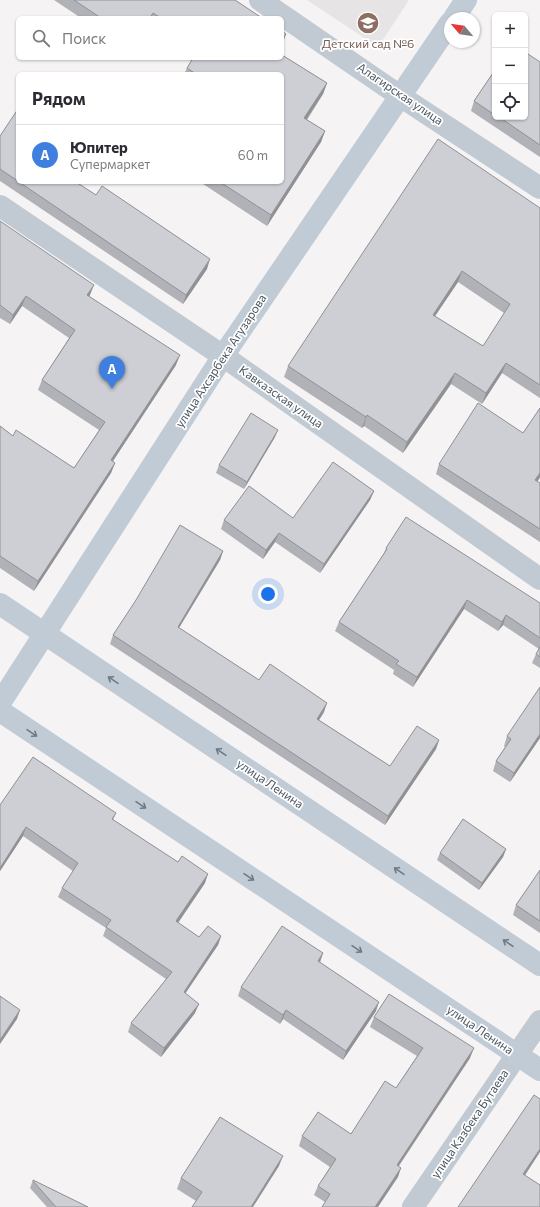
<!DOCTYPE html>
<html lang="ru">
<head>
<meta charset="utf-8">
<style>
  :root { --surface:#fff; --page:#f7f7f7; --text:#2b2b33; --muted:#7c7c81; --line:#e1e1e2; --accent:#0b8043 }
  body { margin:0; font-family:Commissioner,sans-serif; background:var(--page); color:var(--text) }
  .controls { position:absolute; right:12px; top:12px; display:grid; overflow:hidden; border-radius:6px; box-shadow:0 1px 3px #0004 }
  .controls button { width:36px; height:36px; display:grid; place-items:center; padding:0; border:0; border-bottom:1px solid var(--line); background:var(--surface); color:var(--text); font:20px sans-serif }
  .compass { position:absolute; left:444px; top:12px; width:36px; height:36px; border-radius:50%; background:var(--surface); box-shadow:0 1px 3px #0004; rotate:299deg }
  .you { position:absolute; left:268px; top:594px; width:14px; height:14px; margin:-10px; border:3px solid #fff; border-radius:50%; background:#1a73e8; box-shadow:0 0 0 6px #1a73e833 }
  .badge { display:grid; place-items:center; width:26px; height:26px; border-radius:50%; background:var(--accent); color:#fff; font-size:13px; font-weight:700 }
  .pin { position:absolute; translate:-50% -33px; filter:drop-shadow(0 1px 2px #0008) }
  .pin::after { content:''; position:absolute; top:21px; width:14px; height:12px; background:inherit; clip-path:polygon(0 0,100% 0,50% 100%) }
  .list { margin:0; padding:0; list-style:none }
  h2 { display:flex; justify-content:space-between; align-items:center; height:52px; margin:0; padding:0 16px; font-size:17px }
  h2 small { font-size:13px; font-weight:400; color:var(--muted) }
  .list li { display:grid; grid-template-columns:26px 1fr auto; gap:12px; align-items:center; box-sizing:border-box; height:60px; padding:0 16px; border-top:1px solid var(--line) }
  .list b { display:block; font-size:15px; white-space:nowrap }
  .list p { margin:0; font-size:13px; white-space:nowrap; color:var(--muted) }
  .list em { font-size:13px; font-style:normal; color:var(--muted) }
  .icon { flex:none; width:22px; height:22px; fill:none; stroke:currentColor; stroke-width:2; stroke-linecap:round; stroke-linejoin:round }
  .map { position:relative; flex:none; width:540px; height:1207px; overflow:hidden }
  .search { position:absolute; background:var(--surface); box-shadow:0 1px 3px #0004; left:16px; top:16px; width:268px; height:44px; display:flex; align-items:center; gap:10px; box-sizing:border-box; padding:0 14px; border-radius:6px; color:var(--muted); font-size:15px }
  .panel { position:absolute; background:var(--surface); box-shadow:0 1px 3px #0004; left:16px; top:72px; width:268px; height:112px; border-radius:6px }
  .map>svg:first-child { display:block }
  .education { fill:#e6e4e5 }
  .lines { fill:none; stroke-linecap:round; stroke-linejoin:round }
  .street { stroke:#c1cad2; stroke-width:22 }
  .secondary { stroke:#c1cbd6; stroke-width:22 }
  .wall { fill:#b0b2b7; fill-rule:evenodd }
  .shaded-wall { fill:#909195 }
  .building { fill:#cdcfd5; stroke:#909195; fill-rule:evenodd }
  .oneway { stroke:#6e7984 }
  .labels { text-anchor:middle; stroke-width:3.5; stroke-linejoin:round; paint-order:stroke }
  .education-label { font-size:12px; fill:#785e54; stroke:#fff }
  .street-label { font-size:12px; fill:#4a5661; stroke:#fff }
</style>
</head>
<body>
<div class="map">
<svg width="540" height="1207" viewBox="0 0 540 1207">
  <rect width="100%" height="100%" fill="#f5f3f3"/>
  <!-- education -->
  <polygon class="education" points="307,0 409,0 378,47"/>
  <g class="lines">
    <!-- street -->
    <g class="street">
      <polyline points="260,0 400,96 540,188"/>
      <polyline points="0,206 223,356 540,579"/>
      <polyline points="413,1207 540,1021"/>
    </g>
    <!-- secondary -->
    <g class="secondary">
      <polyline points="454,18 466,0"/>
      <polyline points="0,604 540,965"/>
      <polyline points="0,703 223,356 450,23"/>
      <polyline points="0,711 540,1070"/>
    </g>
  </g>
  <!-- wall -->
  <g class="wall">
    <polygon points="54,0 235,0 262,18 81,18"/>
    <polygon points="282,55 327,83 323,94 307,120 325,131 321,142 267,226 200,182 282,182 282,74 184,74 187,68 193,58 282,58"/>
    <polygon points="540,62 540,157 471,111 474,101 495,70 495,117 525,117"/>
    <polygon points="18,109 18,182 76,182 207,269 183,304 0,181 0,136"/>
    <path d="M540 208V398L502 373 482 404 451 384 403 453 364 426 362 428 284 377 288 366ZM458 282 504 313 483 346 435 316Z"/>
    <polygon points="0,221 90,295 89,296 176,365 113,461 115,463 111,473 34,591 0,568 0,426 13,436 74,468 99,430 38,390 42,380 69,338 22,306 10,324 0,318"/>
    <polygon points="540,408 540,478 537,482 540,483 540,542 436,474 439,464 523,433"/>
    <polygon points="275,437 244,489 216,473 219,465"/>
    <polygon points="374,491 370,500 320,573 275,542 263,559 221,529 224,520 293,518"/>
    <polygon points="386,548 540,603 540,668 532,663 536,654 539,649 503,625 498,631 464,609 413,687 393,674 394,670 335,631 339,622 384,553"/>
    <polygon points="223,551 220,560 179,628 259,680 324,712 319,720 390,766 439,740 436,749 385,825 110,644 113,635"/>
    <polygon points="507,736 540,738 510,782 493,771 496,761 505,747 504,746"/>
    <polygon points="0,805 116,813 113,820 205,883 178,923 199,937 221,936 218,945 185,994 195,1013 161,1057 128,1032 131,1023 166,979 103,936 106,928 58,897 62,888 73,871 23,836 0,871"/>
    <polygon points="506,849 503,857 479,890 437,860 440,853"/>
    <polygon points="540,870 540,933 513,915 516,905"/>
    <polygon points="323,953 320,962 376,1011 343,1060 283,1019 280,1024 238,996 241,987"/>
    <polygon points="374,1017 470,1058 399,1166 398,1177 325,1202 314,1195 318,1186 330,1167 299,1146 302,1136 351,1134 396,1088 417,1056 370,1027"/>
    <polygon points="279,1166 196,1201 177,1189 181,1178"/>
    <polygon points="33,1180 88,1207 47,1207 30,1188"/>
  </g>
  <!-- shaded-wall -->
  <g class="shaded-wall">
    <polygon points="286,34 282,45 282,40"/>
    <polygon points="327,83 323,94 300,129 304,118"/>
    <polygon points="325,131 321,142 267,226 271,215"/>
    <polygon points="210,259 207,269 183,304 186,295"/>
    <polygon points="462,271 458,282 429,325 433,315"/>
    <polygon points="94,285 90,295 84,305 87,295"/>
    <polygon points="26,296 22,306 10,324 13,315"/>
    <polygon points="180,355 176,365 107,470 111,460"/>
    <polygon points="506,363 502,373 482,404 486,393"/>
    <polygon points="455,373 451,384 403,453 407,442"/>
    <polygon points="367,415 364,426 362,428 366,417"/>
    <polygon points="278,430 275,437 244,489 247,482"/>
    <polygon points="115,463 111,473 34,591 38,581"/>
    <polygon points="540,473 540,477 531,491 535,480"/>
    <polygon points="374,491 370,500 320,573 324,564"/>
    <polygon points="279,533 275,542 263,559 266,550"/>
    <polygon points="223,551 220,560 174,636 178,627"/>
    <polygon points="467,600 464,609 413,687 417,677"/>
    <polygon points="506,615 503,625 498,631 502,622"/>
    <polygon points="327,703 324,712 314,728 317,719"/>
    <polygon points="540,734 540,738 510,782 514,773"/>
    <polygon points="439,740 436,749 385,825 388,816"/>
    <polygon points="26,827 23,836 0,871 0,868"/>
    <polygon points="506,849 503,857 479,890 482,883"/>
    <polygon points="208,874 205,883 173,930 176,921"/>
    <polygon points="221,936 218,945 180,1001 184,992"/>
    <polygon points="323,953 320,962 318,961"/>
    <polygon points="379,1002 376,1011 343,1060 346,1051"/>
    <polygon points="199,1004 195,1013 161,1057 164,1048"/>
    <polygon points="20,1010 17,1019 0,1044 0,1040"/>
    <polygon points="286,1010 283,1019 280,1024 283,1015"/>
    <polygon points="474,1048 470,1058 393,1174 397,1165"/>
    <polygon points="540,1149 540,1152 520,1183 523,1174"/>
    <polygon points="283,1156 279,1166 253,1207 251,1207"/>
    <polygon points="401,1168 398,1177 378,1207 375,1207"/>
  </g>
  <!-- building -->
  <g class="building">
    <polygon points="74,0 235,0 262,18 161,18 153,13 150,18 101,18"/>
    <polygon points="282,31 286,34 282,40"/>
    <polygon points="525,52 540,62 540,145 499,117 525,117"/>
    <polygon points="282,55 327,83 304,118 325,131 271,215 220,182 282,182 282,74 196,74 187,68 193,58 282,58"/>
    <polygon points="495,70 495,115 474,101"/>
    <polygon points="18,109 18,181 0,169 0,136"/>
    <path d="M438 139 540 208V385L506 363 486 393 455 373 407 442 367 415 366 417 288 366ZM462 271 510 304 483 346 433 315Z"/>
    <polygon points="19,182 76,182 96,195 102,186 210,259 186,295"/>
    <polygon points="0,221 94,285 87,295 180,355 111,460 115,463 38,581 0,556 0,426 13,436 16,430 74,468 105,422 42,380 75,330 26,296 13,315 0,305"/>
    <polygon points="478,403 523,433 540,408 540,473 535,480 540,483 540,529 439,464"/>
    <polygon points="251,413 278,430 247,482 219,465"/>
    <polygon points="333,462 374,491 324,564 279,533 266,550 224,520 249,486 293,518"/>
    <polygon points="406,517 540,603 540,638 506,615 502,622 467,600 417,677 396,664 399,661 339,622 387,549 386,548"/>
    <polygon points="180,525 223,551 178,627 259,680 270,664 327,703 317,719 390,766 417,726 439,740 388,816 113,635 136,600"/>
    <polygon points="540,647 540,657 536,654"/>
    <polygon points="540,687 540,734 514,773 496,761 511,739 507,736"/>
    <polygon points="33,757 116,813 112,819 178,862 182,856 208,874 176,921 199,937 208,926 221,936 184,992 199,1004 164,1048 131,1023 172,972 106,927 111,920 62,888 78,863 26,827 0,868 0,805"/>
    <polygon points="463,819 506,849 482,883 440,853"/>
    <polygon points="540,870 540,921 516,905"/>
    <polygon points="282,926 323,953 318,961 379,1002 346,1051 286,1010 283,1015 241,987"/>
    <polygon points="389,994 474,1048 397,1165 401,1168 375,1207 322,1207 330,1194 318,1186 336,1159 302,1136 318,1112 351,1134 385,1081 396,1088 423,1048 374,1017"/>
    <polygon points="0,996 20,1010 0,1040"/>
    <polygon points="534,1095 540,1099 540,1149 523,1174 540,1185 540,1207 458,1207"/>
    <polygon points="220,1117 283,1156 251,1207 192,1207 202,1192 181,1178"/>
    <polygon points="33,1180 88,1207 56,1207 33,1181"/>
  </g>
  <!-- one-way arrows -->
  <defs><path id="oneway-shaft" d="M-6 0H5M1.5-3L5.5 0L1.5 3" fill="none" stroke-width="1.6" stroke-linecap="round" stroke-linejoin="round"/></defs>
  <g class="oneway">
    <use href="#oneway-shaft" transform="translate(113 680) rotate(-146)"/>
    <use href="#oneway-shaft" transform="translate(32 733) rotate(34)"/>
    <use href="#oneway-shaft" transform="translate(221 752) rotate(-146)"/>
    <use href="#oneway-shaft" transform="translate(141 805) rotate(34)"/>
    <use href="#oneway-shaft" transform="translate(399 871) rotate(-146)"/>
    <use href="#oneway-shaft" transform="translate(249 877) rotate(34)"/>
    <use href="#oneway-shaft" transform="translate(508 943) rotate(-146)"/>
    <use href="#oneway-shaft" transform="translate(357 949) rotate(34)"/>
  </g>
  <!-- icons -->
  <defs>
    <g id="school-disc" transform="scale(1.15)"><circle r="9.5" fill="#8d6e63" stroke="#fff"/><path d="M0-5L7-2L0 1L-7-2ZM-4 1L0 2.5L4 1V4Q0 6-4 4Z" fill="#fff"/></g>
  </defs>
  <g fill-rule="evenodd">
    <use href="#school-disc" x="368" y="23"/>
  </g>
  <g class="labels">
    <!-- education labels -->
    <g class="education-label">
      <text x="368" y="48">Детский сад №6</text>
    </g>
    <!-- street labels -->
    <g class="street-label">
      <text transform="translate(400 94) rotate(34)" y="4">Алагирская улица</text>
      <text transform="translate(221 361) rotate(-57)" y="4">улица Ахсарбека Агузарова</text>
      <text transform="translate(281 397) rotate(35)" y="4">Кавказская улица</text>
      <text transform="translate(270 784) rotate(34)" y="4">улица Ленина</text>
      <text transform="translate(480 1030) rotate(34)" y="4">улица Ленина</text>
      <text transform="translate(470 1124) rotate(-56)" y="4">улица Казбека Бутаева</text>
    </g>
  </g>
</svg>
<div class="controls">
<button>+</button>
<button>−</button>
<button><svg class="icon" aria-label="locate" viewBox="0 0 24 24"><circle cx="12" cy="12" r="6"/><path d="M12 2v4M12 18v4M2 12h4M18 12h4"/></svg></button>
</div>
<svg class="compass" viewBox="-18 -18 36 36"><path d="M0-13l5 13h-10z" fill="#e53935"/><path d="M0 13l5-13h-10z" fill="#7c7c81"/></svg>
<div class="you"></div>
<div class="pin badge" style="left:112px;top:389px;background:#3f7fe0">A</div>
<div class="search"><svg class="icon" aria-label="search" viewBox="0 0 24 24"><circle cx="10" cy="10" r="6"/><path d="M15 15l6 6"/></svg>Поиск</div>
<section class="panel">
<h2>Рядом<small></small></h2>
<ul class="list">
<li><span class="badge" style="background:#3f7fe0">A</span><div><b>Юпитер</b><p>Супермаркет</p></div><em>60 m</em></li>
</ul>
</section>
</div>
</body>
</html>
